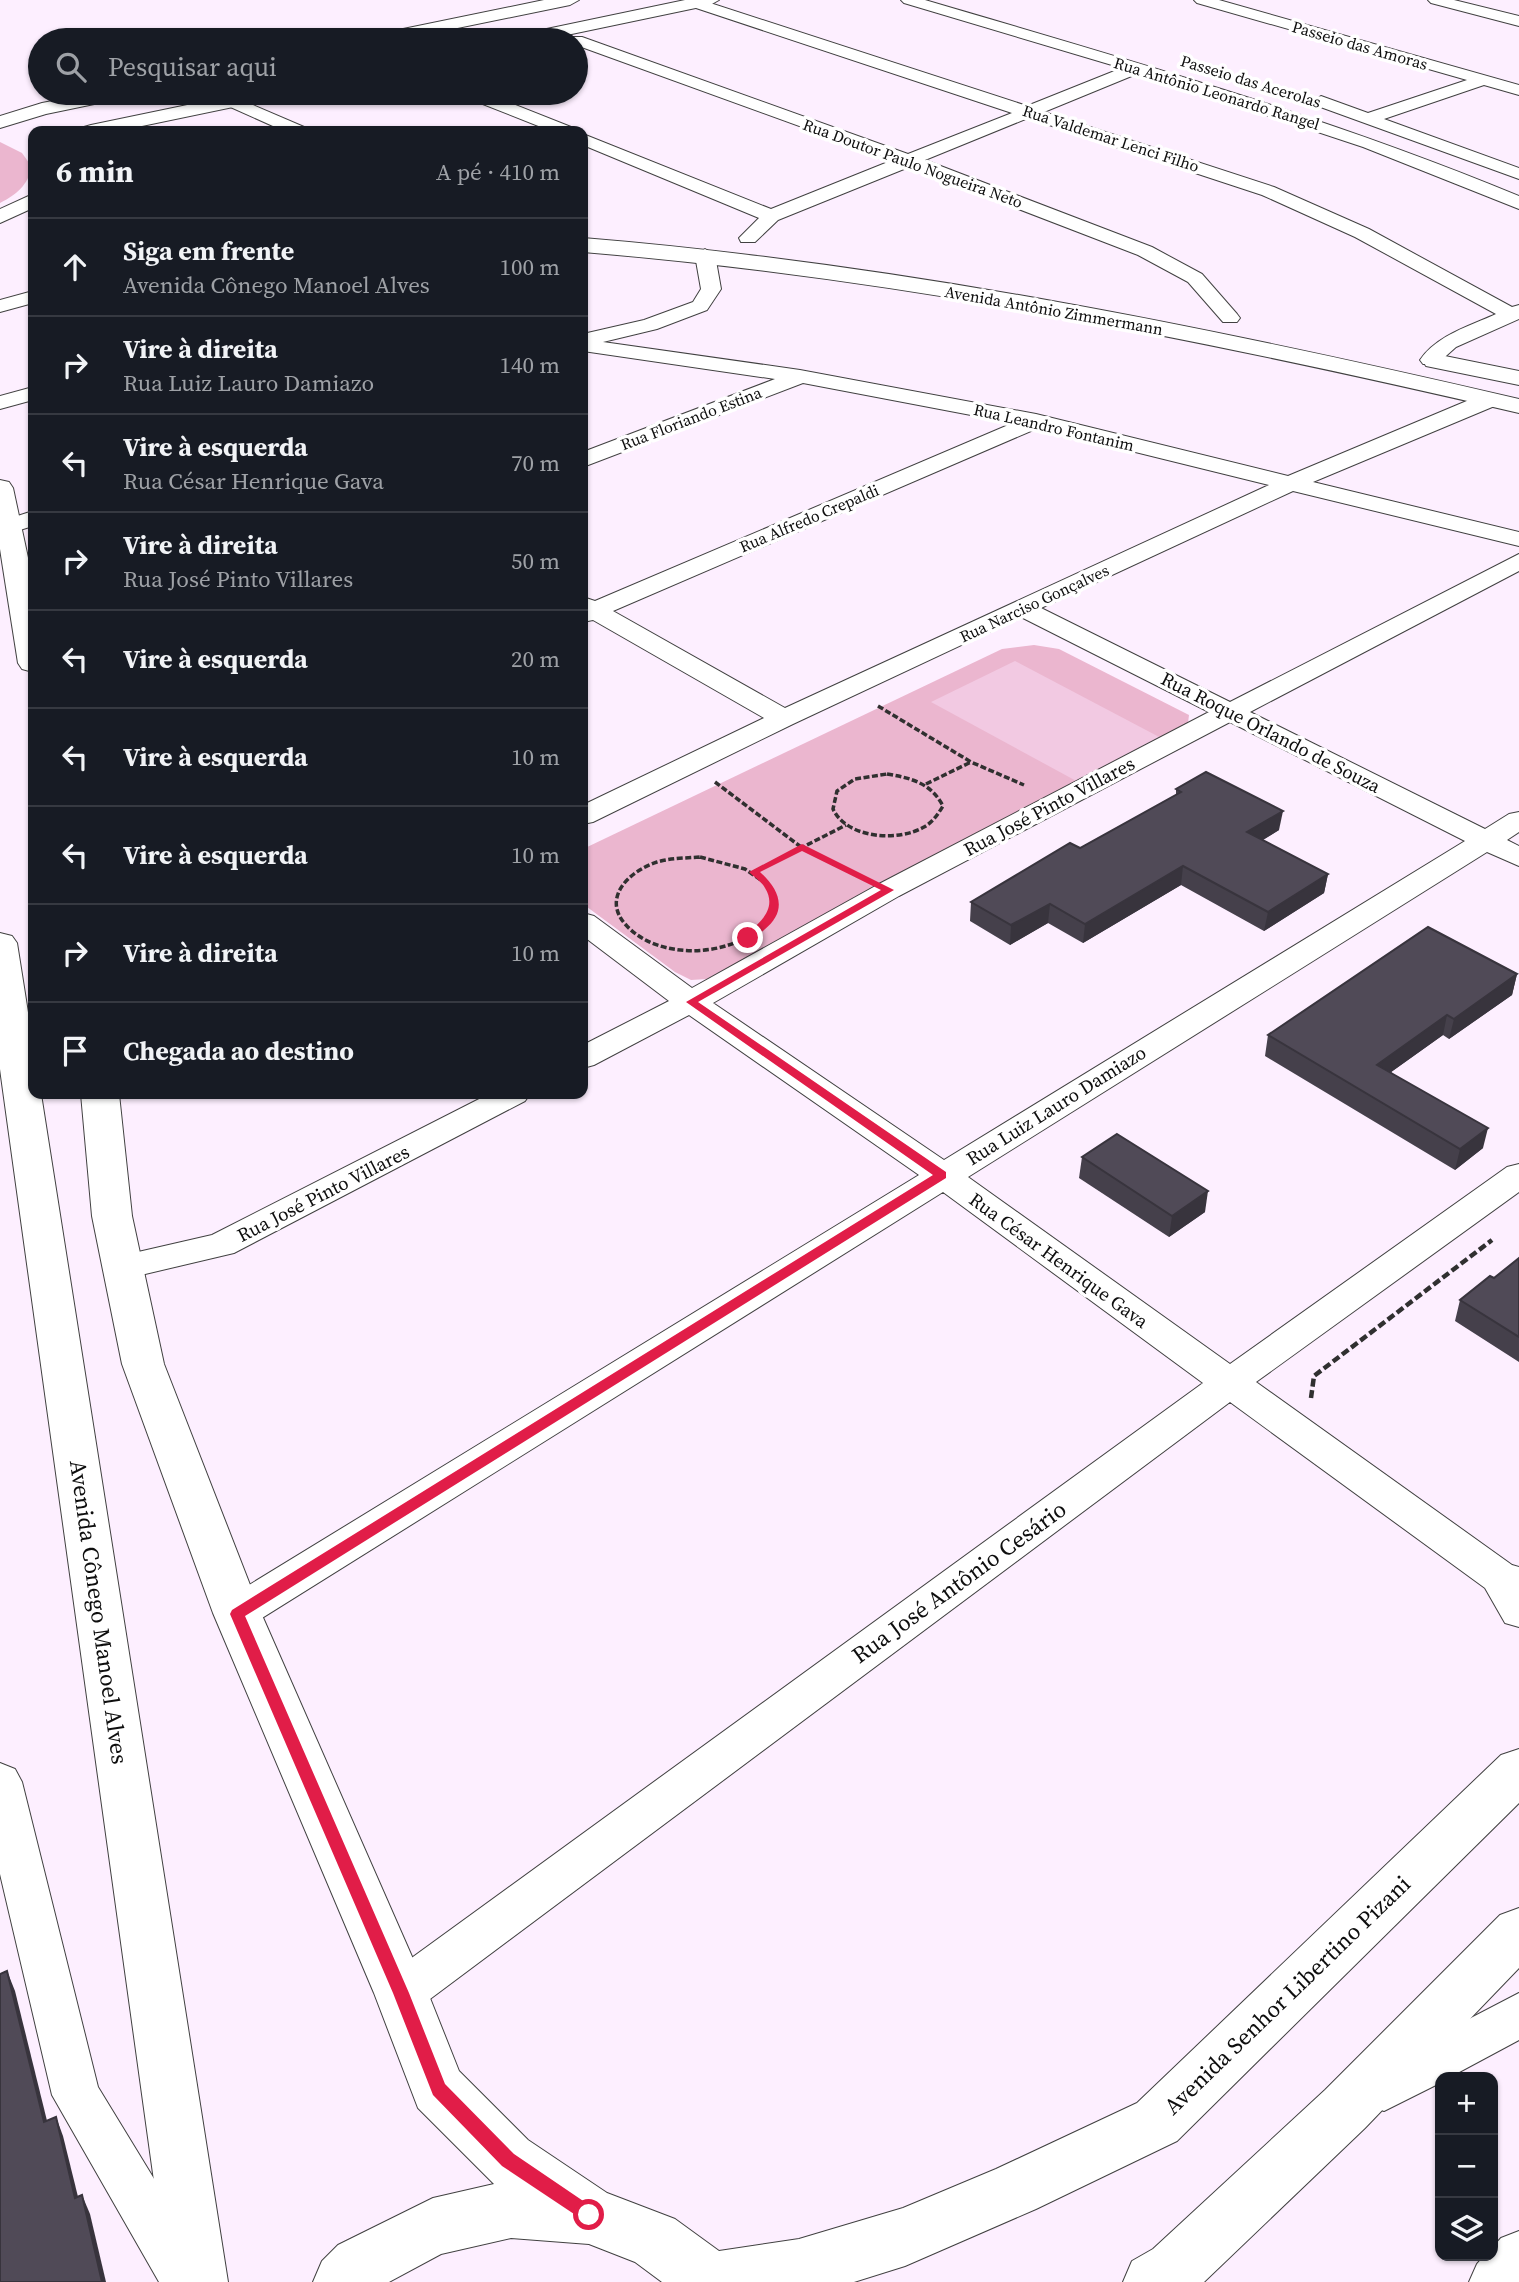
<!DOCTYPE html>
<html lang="pt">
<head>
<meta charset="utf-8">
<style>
  :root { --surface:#171b24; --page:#20242c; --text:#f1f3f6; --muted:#9ea1a6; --line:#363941 }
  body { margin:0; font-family:"Source Serif 4",serif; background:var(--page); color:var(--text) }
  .controls { position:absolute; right:21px; bottom:21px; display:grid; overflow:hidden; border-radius:14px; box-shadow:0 2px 5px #0004 }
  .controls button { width:63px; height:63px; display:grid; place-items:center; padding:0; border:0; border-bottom:2px solid var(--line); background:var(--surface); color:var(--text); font:35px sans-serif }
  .stop { position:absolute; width:21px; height:21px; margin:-16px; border:5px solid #e11d48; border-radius:50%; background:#fff }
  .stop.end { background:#e11d48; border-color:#fff; box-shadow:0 2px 7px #0008 }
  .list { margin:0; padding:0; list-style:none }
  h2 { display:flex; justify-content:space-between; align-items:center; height:91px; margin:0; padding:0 28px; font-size:30px }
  h2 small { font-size:23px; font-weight:400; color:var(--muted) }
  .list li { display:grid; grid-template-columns:46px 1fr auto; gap:21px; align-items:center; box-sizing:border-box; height:98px; padding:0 28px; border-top:2px solid var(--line) }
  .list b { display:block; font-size:26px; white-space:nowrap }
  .list p { margin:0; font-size:23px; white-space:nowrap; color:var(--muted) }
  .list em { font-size:23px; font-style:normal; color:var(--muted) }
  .icon { flex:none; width:38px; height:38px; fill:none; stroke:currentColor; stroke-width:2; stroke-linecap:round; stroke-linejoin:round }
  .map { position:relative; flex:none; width:1519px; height:2282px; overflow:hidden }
  .search { position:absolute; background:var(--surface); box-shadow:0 2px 5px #0004; left:28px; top:28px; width:560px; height:77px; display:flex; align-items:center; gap:18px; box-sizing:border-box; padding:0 24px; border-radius:38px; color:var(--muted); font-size:26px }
  .panel { position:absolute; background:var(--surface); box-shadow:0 2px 5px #0004; left:28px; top:126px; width:560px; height:973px; border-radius:14px }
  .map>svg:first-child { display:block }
  .green { fill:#ebb6cf }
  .pitch { fill:#f2c9e2 }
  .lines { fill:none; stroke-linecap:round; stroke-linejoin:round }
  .minor-casing { stroke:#414141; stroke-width:2 }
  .tertiary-casing { stroke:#414141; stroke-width:2 }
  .path-far1 { stroke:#303030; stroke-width:3.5; stroke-dasharray:6 2.5; stroke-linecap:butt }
  .path { stroke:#303030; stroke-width:4.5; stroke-dasharray:8 3.5; stroke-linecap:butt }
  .minor { fill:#fff; fill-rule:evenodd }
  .tertiary { fill:#fff; fill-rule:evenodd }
  .wall { fill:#45404b }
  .shaded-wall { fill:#38343d }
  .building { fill:#504a57; stroke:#38343d; stroke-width:2 }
  .route { fill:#e11d48 }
  .labels { text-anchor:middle; stroke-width:7; stroke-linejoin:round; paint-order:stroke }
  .far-street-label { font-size:16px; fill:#0e0e0e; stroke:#fff }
  .street-label { font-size:19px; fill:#0e0e0e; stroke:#fff }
  .near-street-label { font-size:23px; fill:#0e0e0e; stroke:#fff }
</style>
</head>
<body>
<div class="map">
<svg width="1519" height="2282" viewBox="0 0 1519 2282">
  <rect width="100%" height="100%" fill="#fdefff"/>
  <!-- green -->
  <g class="green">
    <path d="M0 142 22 153 32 167C27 186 17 194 0 203Z"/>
    <polygon points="1034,645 1059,649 1189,715 1188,723 1180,731 707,979 691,980 675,972 583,904 583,849 1002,649"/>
  </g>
  <!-- pitch -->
  <polygon class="pitch" points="1015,661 1163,739 1080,783 931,702"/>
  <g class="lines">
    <!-- minor casing -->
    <g class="minor-casing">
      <g id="minor">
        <path d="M689 0H701L1027 106 1122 68 904 3 901 0H925C1126 59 1326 116 1519 196V209L1363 147 1139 73 1044 112 1274 187 1369 229 1512 307 1519 305V319L1456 347 1437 364H1423L1420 360C1437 335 1470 326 1496 314L1355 237 1262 195 1028 118 925 160 1152 247 1202 274 1237 314 1240 318 1237 322H1223L1188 282 1138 255 909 167 778 220 755 242H741L739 238 759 218 583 145V134L771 209 893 160 576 45V40H568L570 37H582L908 154 1012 113 690 6 687 3Z"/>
        <polygon points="1194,0 1219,0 1519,85 1519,95 1484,85 1384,119 1519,168 1519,179 1315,105 1313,101 1321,96 1368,113 1467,80 1197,3"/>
        <polygon points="1428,0 1454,0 1519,16 1519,26 1431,3"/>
        <polygon points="463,93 485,93 571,127 574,131 551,131 465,97"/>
        <polygon points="232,96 304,127 307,131 284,131 226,105 224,101"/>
        <path d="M705 249 715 255 721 289 707 310 657 329 603 342 800 370 1036 414 1288 476 1481 395H1497L1500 400 1497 405 1313 482 1519 532V546L1293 491 1041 608 1230 702 1519 554V571L1250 712 1485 829 1509 814 1519 812V832L1507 840 1519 846V866L1487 852 968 1177 1230 1364 1507 1167 1519 1164V1192L1256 1382 1512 1565 1519 1567V1627L1505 1623 1485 1588 1230 1402 418 2008 401 2015 384 2008 378 1993 384 1978 1203 1383 943 1192 251 1625 237 1629 223 1625 217 1613 223 1601 919 1175 689 1015 594 1065 583 1068V1045L669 1001 583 936V913L594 916 692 988 879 884 1209 712 1021 617 793 724 593 822 583 824V805L764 718 593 620 583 622V597L595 601 1013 423 803 383 583 467V452L775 379 583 351V334L644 320 693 302 701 289 695 255ZM1038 428 1269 485 785 708 613 611ZM1230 722 1465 841 944 1160 713 1003 899 896Z"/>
        <polygon points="33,291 33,303 0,312 0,300"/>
        <polygon points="33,387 33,400 0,409 0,396"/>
        <polygon points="33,511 33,526 10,533 0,529 2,521"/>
        <polygon points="489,1094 530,1094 525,1101 234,1253 124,1279 112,1276 106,1267 112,1258 212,1235"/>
        <polygon points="0,1763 15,1769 22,1782 98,2087 206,2264 214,2282 159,2282 52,2095 0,1874"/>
        <polygon points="1519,1993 1519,2040 1450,2077 1440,2077 1440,2083 1384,2111 1367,2104 1360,2088 1367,2072"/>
        <polygon points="1519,2231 1519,2282 1469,2282 1477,2264 1484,2256 1493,2256 1493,2247 1501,2238"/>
      </g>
    </g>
    <!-- tertiary casing -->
    <g class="tertiary-casing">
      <g id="tertiary">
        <polygon points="544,0 579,0 570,5 399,40 365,40 374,35"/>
        <polygon points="685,0 719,0 710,5 543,40 509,40 518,35"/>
        <polygon points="94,93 131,93 128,97 46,114 0,128 0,116 42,103"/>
        <polygon points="245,93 281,93 271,99 118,131 81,131 84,127 91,125"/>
        <polygon points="33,194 33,208 0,223 0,209"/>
        <path d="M583 238C899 264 1210 327 1519 399V413C1210 341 899 278 583 252Z"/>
        <polygon points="1435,354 1519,371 1519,385 1426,366 1423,361 1426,356"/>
        <polygon points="0,480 9,482 13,488 33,581 33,672 22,669 18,663 0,549"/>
        <polygon points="0,933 12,936 17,943 33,1044 33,1094 41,1094 228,2282 168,2282 0,1069"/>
        <polygon points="81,1094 119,1094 132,1216 164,1364 261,1613 428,1993 459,2071 528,2140 607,2193 675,2219 719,2251 799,2239 903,2208 996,2169 1137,2103 1501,1755 1519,1749 1519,1803 1177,2141 1036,2209 905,2266 854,2282 662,2282 635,2262 589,2244 511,2238 441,2254 389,2282 313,2282 322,2261 338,2245 433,2198 494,2184 418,2108 374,1993 213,1613 122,1364 92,1216"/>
        <polygon points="1519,1908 1519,1968 1365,2128 1204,2282 1123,2282 1132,2261 1153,2249 1325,2090 1500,1915"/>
      </g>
    </g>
    <!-- path-far1 -->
    <g class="path-far1">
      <polyline points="878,706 971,762 1024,785"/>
      <path d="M887 774C911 778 931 783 943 806 938 814 933 822 924 827 899 842 847 839 833 809L837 791 855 779Z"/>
      <polyline points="715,782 801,847 856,874"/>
      <polyline points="926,784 971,762"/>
      <path d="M700 857 745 869 768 885 774 904C771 910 768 918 764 923 733 958 658 961 626 925 601 898 629 871 657 862 671 858 686 858 700 857Z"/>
      <polyline points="754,872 846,825"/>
    </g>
    <!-- path -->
    <polyline class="path" points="1311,1398 1314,1376 1492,1240"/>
    <!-- minor -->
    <use href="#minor" class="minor"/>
    <!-- tertiary -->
    <use href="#tertiary" class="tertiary"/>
  </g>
  <!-- wall -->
  <g class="wall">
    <polygon points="1176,789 1279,830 1263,840 1328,874 1324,893 1264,931 1181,885 1083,943 1048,923 1010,945 970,921 971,902 1080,848 1176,795"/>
    <polygon points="1517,974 1512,995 1449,1039 1443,1035 1391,1072 1483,1148 1455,1170 1265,1056 1268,1035"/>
    <polygon points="1082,1157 1205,1212 1169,1237 1079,1178"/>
    <polygon points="1519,1258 1519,1362 1455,1321 1460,1300 1494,1278"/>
  </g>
  <!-- shaded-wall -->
  <g class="shaded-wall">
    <polygon points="1283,811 1279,830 1244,851 1247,832"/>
    <polygon points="1183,866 1181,885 1083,943 1085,924"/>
    <polygon points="1328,874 1324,893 1264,931 1268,912"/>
    <polygon points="1050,904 1048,923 1010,945 1011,925"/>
    <polygon points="1517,974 1512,995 1449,1039 1454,1019"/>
    <polygon points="1447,1015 1443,1035 1373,1085 1377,1065"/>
    <polygon points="1488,1128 1483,1148 1455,1170 1460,1149"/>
    <polygon points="1208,1191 1205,1212 1169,1237 1172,1216"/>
    <polygon points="7,1971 15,1991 52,2141 44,2122"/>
    <polygon points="56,2117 63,2136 83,2217 75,2198"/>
    <polygon points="82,2195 90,2214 106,2282 102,2282"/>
  </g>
  <!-- building -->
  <g class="building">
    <polygon points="1206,772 1283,811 1247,832 1328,874 1268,912 1183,866 1085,924 1050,904 1011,925 971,902 1070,843 1080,848 1181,792 1176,789"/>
    <polygon points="1428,927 1517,974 1454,1019 1447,1015 1377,1065 1488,1128 1460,1149 1268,1035"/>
    <polygon points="1117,1134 1208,1191 1172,1216 1082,1157"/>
    <polygon points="1519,1258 1519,1337 1460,1300 1490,1276 1494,1278"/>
    <polygon points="7,1971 44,2122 56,2117 75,2198 82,2195 102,2282 0,2282 0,1974"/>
  </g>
  <!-- route -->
  <path class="route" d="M802 844 894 890 698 1002 946 1172V1178L245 1616 409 1993 445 2084 514 2154 595 2209 597 2215 595 2221 589 2224 502 2166 433 2095 393 1993 230 1614 232 1610 933 1175 686 1002 881 890 802 851 760 872C780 890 788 911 764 930 757 936 753 941 744 940V936C759 924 778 909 765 888 762 882 754 877 749 872Z"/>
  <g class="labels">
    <!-- far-street labels -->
    <g class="far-street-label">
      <text transform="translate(1360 45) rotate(16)" y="6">Passeio das Amoras</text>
      <text transform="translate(1251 81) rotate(17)" y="6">Passeio das Acerolas</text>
      <text transform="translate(1217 93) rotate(17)" y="6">Rua Antônio Leonardo Rangel</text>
      <text transform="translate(1111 138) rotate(18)" y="6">Rua Valdemar Lenci Filho</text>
      <text transform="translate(913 163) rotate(20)" y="6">Rua Doutor Paulo Nogueira Neto</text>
      <text transform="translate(1054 310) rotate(10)" y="6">Avenida Antônio Zimmermann</text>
      <text transform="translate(691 418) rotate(-21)" y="6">Rua Floriando Estina</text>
      <text transform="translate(1054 427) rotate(13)" y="6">Rua Leandro Fontanim</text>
      <text transform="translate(809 518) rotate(-23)" y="6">Rua Alfredo Crepaldi</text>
      <text transform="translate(1034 603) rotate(-25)" y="6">Rua Narciso Gonçalves</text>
    </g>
    <!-- street labels -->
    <g class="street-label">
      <text transform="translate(1271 732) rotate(27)" y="7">Rua Roque Orlando de Souza</text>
      <text transform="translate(1049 806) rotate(-28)" y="7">Rua José Pinto Villares</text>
      <text transform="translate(1056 1105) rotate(-32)" y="7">Rua Luiz Lauro Damiazo</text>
      <text transform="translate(323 1193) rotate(-27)" y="7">Rua José Pinto Villares</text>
      <text transform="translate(1059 1260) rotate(36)" y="7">Rua César Henrique Gava</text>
    </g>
    <!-- near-street labels -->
    <g class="near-street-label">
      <text transform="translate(959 1582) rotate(-36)" y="8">Rua José Antônio Cesário</text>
      <text transform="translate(99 1612) rotate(82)" y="8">Avenida Cônego Manoel Alves</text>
      <text transform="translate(1287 1995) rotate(-44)" y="8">Avenida Senhor Libertino Pizani</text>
    </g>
  </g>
</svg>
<div class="controls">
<button>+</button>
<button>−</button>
<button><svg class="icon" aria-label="layers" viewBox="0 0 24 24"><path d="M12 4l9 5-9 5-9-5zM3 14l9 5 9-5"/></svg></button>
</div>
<div class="stop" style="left:589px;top:2215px"></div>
<div class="stop end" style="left:748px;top:938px"></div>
<div class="search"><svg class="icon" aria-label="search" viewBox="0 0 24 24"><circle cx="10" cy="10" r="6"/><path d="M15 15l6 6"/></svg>Pesquisar aqui</div>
<section class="panel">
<h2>6 min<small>A pé · 410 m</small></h2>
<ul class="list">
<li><svg class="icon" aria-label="ahead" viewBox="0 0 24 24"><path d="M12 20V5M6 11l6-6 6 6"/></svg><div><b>Siga em frente</b><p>Avenida Cônego Manoel Alves</p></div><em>100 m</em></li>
<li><svg class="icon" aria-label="right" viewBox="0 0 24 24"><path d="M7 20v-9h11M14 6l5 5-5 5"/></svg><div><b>Vire à direita</b><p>Rua Luiz Lauro Damiazo</p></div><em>140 m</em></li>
<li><svg class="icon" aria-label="left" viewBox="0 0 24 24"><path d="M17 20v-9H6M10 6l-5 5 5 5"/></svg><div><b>Vire à esquerda</b><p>Rua César Henrique Gava</p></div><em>70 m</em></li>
<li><svg class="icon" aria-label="right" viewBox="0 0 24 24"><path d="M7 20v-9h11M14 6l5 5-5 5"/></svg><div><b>Vire à direita</b><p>Rua José Pinto Villares</p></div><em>50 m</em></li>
<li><svg class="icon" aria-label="left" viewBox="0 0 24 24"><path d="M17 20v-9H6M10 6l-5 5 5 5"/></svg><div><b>Vire à esquerda</b></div><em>20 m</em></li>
<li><svg class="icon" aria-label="left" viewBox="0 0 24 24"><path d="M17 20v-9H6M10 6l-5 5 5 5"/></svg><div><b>Vire à esquerda</b></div><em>10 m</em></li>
<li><svg class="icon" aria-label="left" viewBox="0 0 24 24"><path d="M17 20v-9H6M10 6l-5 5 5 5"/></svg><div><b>Vire à esquerda</b></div><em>10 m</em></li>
<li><svg class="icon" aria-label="right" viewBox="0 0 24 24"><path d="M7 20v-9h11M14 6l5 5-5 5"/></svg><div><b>Vire à direita</b></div><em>10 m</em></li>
<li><svg class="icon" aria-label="arrive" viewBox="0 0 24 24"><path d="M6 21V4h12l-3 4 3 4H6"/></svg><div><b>Chegada ao destino</b></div></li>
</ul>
</section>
</div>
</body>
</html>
